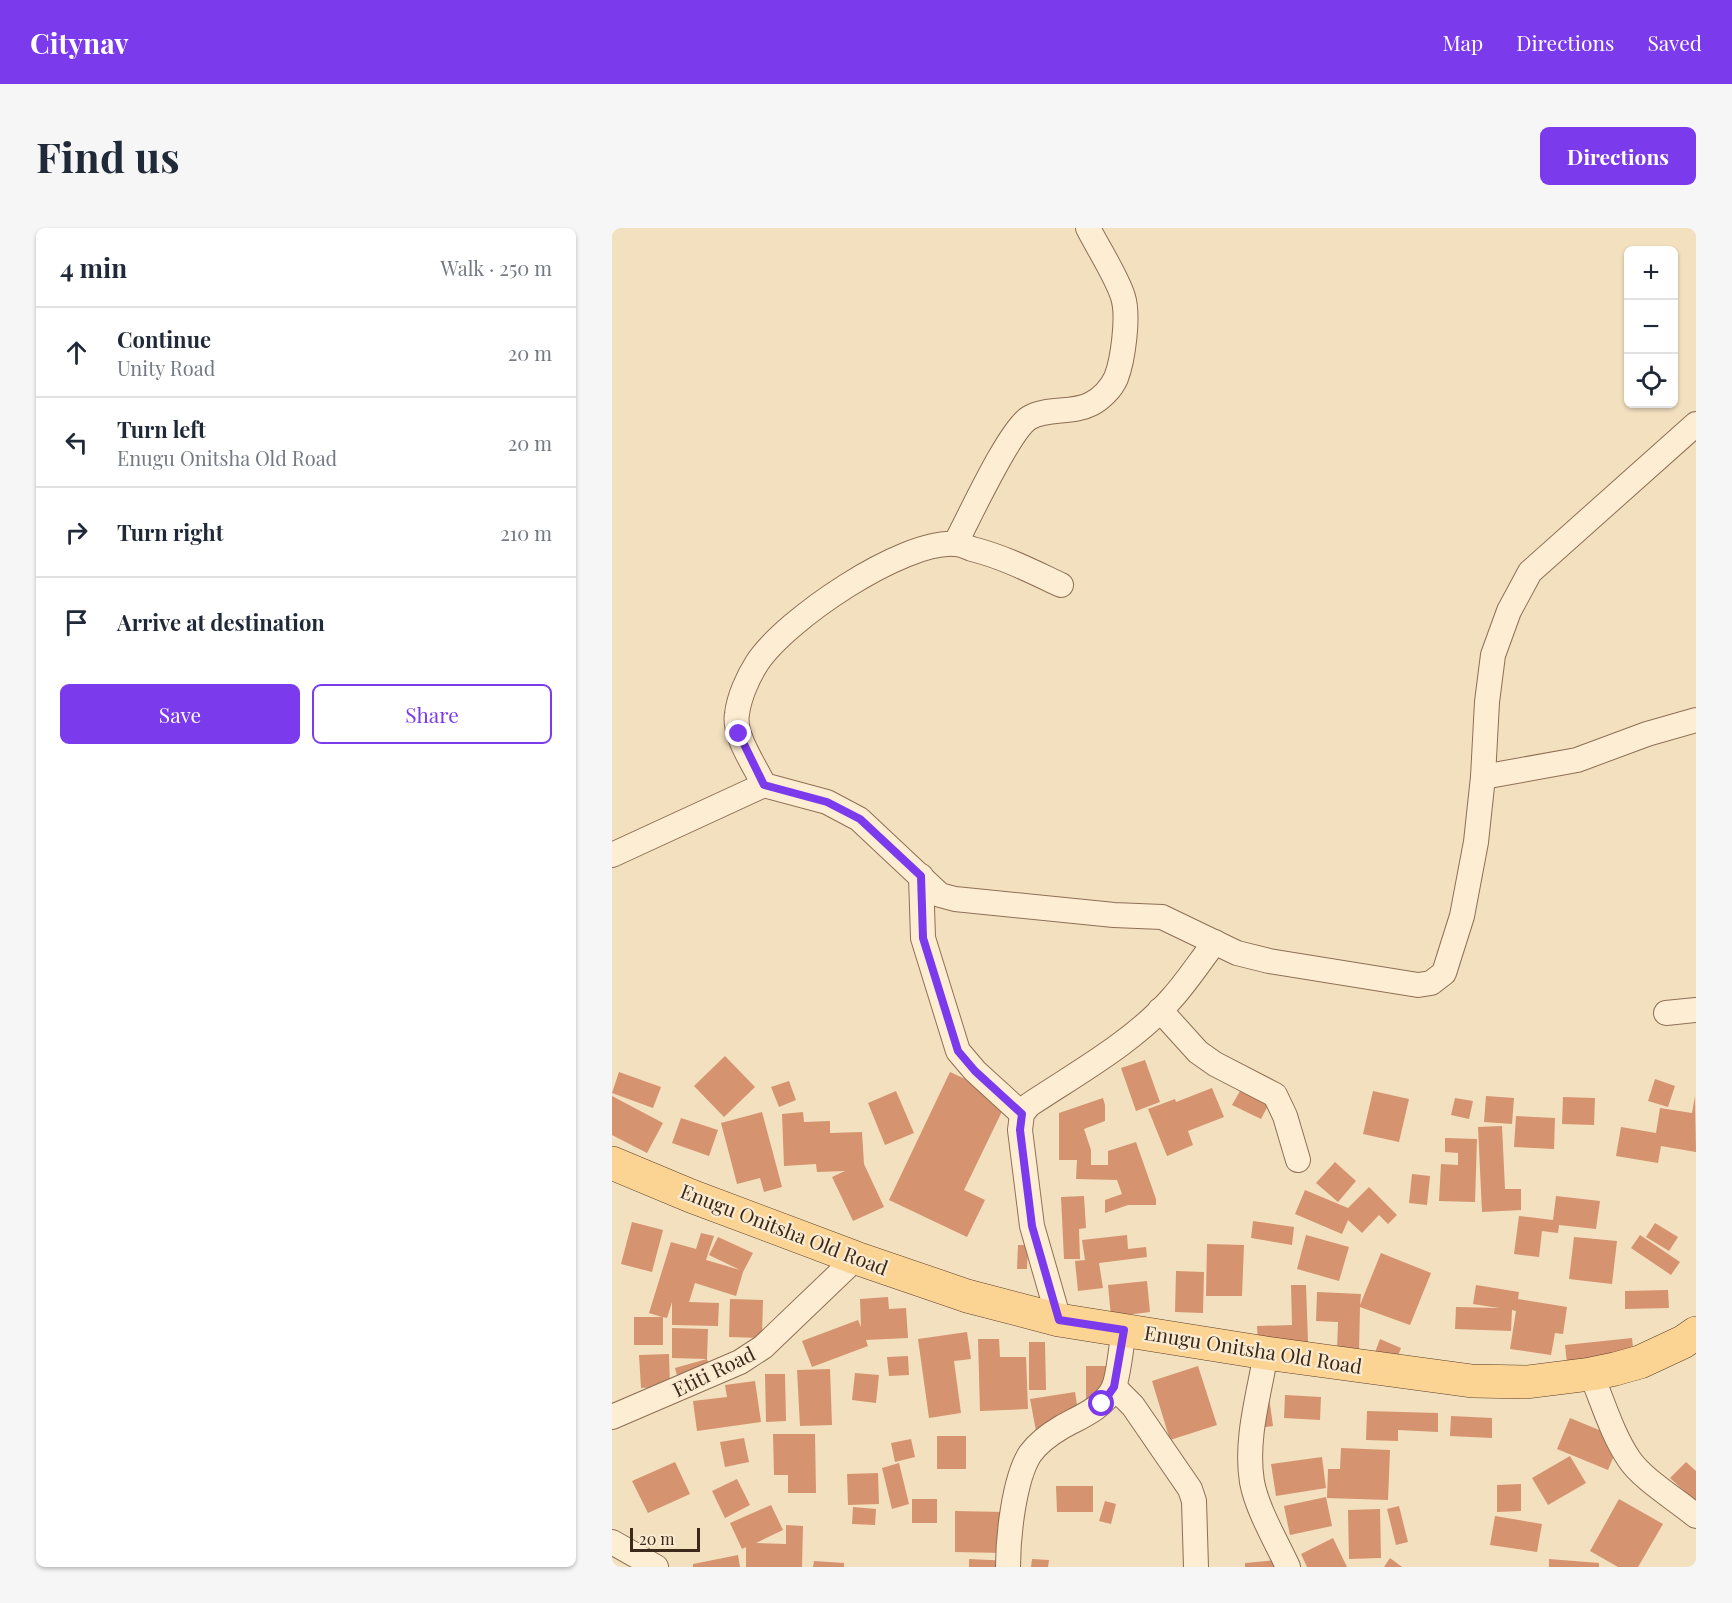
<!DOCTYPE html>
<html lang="en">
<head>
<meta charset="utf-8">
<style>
  :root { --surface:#fff; --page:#f6f6f7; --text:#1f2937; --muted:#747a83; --line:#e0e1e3; --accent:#7c3aed }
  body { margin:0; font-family:"Playfair Display",serif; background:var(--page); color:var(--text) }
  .controls { position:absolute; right:18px; top:18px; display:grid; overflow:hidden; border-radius:9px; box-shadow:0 2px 4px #0004 }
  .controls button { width:54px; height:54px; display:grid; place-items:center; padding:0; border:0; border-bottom:2px solid var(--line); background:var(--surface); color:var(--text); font:30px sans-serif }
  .scale { position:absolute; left:18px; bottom:15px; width:70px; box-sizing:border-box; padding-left:6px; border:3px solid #3c291b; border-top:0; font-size:16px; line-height:21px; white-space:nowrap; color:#3c291b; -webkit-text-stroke:4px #f9ead0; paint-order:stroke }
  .stop { position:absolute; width:18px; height:18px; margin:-14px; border:4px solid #7c3aed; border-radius:50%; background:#fff }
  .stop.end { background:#7c3aed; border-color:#fff; box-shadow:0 2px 6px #0008 }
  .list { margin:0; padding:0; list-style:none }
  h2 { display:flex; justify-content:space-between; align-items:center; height:78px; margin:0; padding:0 24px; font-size:26px }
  h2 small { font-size:20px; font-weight:400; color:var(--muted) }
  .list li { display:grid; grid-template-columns:39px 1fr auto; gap:18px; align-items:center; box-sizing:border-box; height:90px; padding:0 24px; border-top:2px solid var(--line) }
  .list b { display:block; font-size:22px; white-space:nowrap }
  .list p { margin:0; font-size:20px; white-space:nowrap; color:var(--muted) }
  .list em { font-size:20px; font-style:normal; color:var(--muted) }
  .actions { display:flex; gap:12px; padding:18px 24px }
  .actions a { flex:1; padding:14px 0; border:2px solid var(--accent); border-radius:9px; text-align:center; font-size:21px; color:var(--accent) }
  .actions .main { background:var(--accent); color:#fff }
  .icon { flex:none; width:33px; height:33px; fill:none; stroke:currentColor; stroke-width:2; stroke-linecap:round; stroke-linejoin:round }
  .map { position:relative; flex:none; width:1084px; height:1339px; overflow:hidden; border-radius:9px }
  header { display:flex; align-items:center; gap:36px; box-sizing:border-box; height:84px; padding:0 30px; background:var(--accent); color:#fff }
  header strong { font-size:28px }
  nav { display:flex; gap:33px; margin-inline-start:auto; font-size:21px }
  .intro { display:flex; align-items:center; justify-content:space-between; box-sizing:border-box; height:144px; padding:0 36px }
  h1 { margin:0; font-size:42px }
  .button { padding:15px 27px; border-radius:9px; background:var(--accent); color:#fff; font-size:21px; font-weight:700 }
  main { display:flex; gap:36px; padding:0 36px }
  aside { flex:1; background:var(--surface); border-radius:9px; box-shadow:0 2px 4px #0004 }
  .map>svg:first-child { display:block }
  .building { fill:#d59370 }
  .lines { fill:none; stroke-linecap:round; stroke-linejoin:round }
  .street-casing { stroke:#8e6f55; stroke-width:26 }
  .primary-casing { stroke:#5b3d2a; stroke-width:34 }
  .street { stroke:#fdedd3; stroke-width:24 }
  .primary { stroke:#fbd392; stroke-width:33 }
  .route { stroke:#7c3aed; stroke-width:8 }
  .labels { text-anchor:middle; stroke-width:4.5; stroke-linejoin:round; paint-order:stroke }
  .street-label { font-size:20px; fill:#3c291b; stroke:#f9ead0 }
</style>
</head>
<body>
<header>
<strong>Citynav</strong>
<nav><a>Map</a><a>Directions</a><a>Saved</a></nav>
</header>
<div class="intro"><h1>Find us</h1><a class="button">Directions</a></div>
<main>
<aside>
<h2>4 min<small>Walk · 250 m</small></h2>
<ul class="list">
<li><svg class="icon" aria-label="ahead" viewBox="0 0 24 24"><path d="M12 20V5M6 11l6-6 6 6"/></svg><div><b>Continue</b><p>Unity Road</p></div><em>20 m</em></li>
<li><svg class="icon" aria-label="left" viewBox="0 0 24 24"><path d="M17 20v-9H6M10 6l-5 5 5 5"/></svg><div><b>Turn left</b><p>Enugu Onitsha Old Road</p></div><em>20 m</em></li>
<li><svg class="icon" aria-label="right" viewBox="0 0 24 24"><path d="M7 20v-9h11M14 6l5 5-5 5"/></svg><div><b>Turn right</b></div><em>210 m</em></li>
<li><svg class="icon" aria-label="arrive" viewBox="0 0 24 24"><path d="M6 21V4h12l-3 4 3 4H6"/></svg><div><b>Arrive at destination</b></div></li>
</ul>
<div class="actions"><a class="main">Save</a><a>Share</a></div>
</aside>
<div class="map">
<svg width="1084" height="1339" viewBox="0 0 1084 1339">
  <rect width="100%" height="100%" fill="#f3e0bf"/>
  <!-- building -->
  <g class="building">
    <polygon points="113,828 143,859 112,889 82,858"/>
    <polygon points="533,832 548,874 524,883 509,840"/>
    <polygon points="7,844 49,859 41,880 0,865"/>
    <polygon points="338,844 396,871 352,962 373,972 355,1009 277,972"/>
    <polygon points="1043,851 1063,858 1056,879 1036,873"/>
    <polygon points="177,853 184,872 167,879 159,859"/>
    <polygon points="632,856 660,870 649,891 620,877"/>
    <polygon points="600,860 612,889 576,903 581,917 555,928 536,881 563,871 564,874"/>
    <polygon points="284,863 302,905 273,917 256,875"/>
    <polygon points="761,863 797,871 787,914 751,906"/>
    <polygon points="0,868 51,895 35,925 0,907"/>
    <polygon points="874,868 902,870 900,896 872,894"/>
    <polygon points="1083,868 1084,924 1049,918 1046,935 1004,928 1009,899 1044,905 1048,880 1080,885"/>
    <polygon points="951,869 983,870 982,897 950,896"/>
    <polygon points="491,870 493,877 493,893 472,901 479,922 479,937 496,937 496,923 524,914 544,971 544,977 516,977 493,985 493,972 510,966 505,952 464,951 465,932 447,932 447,885"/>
    <polygon points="843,870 861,873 857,891 839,887"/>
    <polygon points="150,884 170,959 152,964 148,950 125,956 109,895"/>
    <polygon points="191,884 192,894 218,893 218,905 250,904 252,936 272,979 241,993 220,949 233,943 205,944 204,936 172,938 170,886"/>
    <polygon points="904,888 943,890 942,921 902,919"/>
    <polygon points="69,890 106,902 97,928 60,915"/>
    <polygon points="890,898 893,961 909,961 909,982 870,984 866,899"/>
    <polygon points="833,910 865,911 863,974 827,973 829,936 846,937 846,925 833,924"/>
    <polygon points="723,934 744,953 726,974 704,955"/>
    <polygon points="800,946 818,948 815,977 797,975"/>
    <polygon points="757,959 785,987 776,996 767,987 750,1005 736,992 730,1006 683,986 693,962 736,980"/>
    <polygon points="472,968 474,1000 467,1001 468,1031 452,1031 449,969"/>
    <polygon points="944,968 988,973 984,1001 947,997 946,1005 930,1003 927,1029 902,1026 907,988 941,992"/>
    <polygon points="641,993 682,999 680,1017 639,1010"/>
    <polygon points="20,994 51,1002 40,1044 9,1036"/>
    <polygon points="1043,995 1066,1009 1057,1023 1034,1009"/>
    <polygon points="89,1005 102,1008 94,1032 128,1042 97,1027 106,1009 141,1025 131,1044 124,1068 83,1055 77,1074 107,1075 106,1098 60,1097 60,1074 55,1090 51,1089 51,1117 22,1117 22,1089 50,1089 37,1085 59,1014 84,1021"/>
    <polygon points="515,1007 516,1021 534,1019 535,1029 487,1035 491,1060 466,1063 463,1033 473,1032 470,1012"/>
    <polygon points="694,1007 737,1019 727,1053 685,1041"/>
    <polygon points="1028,1007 1068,1034 1059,1047 1019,1020"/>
    <polygon points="962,1009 1005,1013 1000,1056 957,1051"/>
    <polygon points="595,1016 632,1017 630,1068 594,1068"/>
    <polygon points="406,1017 416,1017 415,1041 405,1041"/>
    <polygon points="769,1025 819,1045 798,1097 748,1079 747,1124 725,1123 726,1094 704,1093 705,1064 749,1066 748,1077"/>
    <polygon points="564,1043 592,1044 591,1085 563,1084"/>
    <polygon points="535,1053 538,1084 499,1089 496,1057"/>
    <polygon points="679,1057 694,1057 696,1114 646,1115 645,1098 680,1097"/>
    <polygon points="864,1057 907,1064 906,1071 955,1079 951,1106 943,1105 939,1127 898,1121 904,1083 900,1082 899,1103 843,1101 844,1079 887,1080 861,1076"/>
    <polygon points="1056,1062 1057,1080 1013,1081 1013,1063"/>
    <polygon points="276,1069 277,1081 294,1080 296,1110 254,1112 256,1118 200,1139 190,1113 246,1092 249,1099 248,1071"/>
    <polygon points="118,1071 151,1072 150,1110 117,1109"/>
    <polygon points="60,1100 96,1101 95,1131 60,1130"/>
    <polygon points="355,1104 359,1131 342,1133 349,1185 317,1190 306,1111"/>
    <polygon points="1020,1110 1022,1128 955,1136 953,1117"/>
    <polygon points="366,1111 387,1111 388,1129 414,1129 416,1181 368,1183"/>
    <polygon points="768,1111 789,1120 783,1136 762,1127"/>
    <polygon points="417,1114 433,1114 434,1162 417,1162"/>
    <polygon points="57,1126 58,1159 29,1160 27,1127"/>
    <polygon points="296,1128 297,1147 277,1148 275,1129"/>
    <polygon points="95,1131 102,1152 69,1162 63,1140"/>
    <polygon points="474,1138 501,1138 500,1181 474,1181"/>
    <polygon points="586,1138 605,1197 558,1212 540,1153"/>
    <polygon points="218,1141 220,1197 188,1198 185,1142"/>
    <polygon points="243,1145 267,1147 264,1175 240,1172"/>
    <polygon points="153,1146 173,1146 174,1193 154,1194"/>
    <polygon points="143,1153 149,1194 85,1203 81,1173 115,1169 113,1157"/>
    <polygon points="463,1164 468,1196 424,1203 418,1171"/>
    <polygon points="673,1167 709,1169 708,1192 672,1190"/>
    <polygon points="657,1168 661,1198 645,1200"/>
    <polygon points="755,1183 826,1185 826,1204 786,1202 786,1213 754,1212"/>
    <polygon points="839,1188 880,1190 880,1210 838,1208"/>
    <polygon points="958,1190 1009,1211 996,1242 945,1221"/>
    <polygon points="161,1206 203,1206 204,1265 176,1265 176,1247 162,1247"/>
    <rect x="325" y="1208" width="29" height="33"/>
    <polygon points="132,1210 137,1234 113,1239 108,1214"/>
    <polygon points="299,1211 303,1229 283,1234 279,1215"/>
    <polygon points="729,1220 778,1222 776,1272 715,1270 716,1241 728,1241"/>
    <polygon points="958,1228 974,1255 936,1277 920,1250"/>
    <polygon points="710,1229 714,1260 664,1268 659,1236"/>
    <polygon points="63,1234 78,1266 36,1285 20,1253"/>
    <polygon points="1074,1234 1084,1243 1084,1274 1058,1250"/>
    <polygon points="287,1235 297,1276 280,1281 270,1240"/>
    <polygon points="266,1245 267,1276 236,1277 235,1246"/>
    <polygon points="125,1251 138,1277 113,1290 100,1263"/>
    <polygon points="909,1256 909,1283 885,1284 885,1257"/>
    <polygon points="444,1258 481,1258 481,1284 445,1284"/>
    <polygon points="714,1269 720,1298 678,1307 672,1278"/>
    <rect x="300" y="1271" width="25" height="24"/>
    <polygon points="1007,1271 1051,1296 1026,1339 1006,1339 978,1323"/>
    <polygon points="493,1273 504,1276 499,1296 487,1293"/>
    <polygon points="159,1277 171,1302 144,1315 174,1316 174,1297 191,1298 190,1339 134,1339 134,1319 130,1321 118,1295"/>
    <polygon points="787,1278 796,1314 784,1317 775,1281"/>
    <polygon points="241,1279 264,1281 263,1297 240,1296"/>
    <polygon points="768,1281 769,1330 737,1331 736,1282"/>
    <polygon points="343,1283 392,1284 392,1325 343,1324"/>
    <polygon points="883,1288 930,1296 925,1324 878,1317"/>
    <polygon points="721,1310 735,1339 695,1339 689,1326"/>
    <polygon points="126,1327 128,1339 81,1339 81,1336"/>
    <polygon points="778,1330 790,1339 772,1339"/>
    <polygon points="357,1331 399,1333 398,1339 357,1339"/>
    <polygon points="420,1331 437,1332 436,1339 419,1339"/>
    <polygon points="937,1331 987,1335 987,1339 937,1339"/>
    <polygon points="664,1332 665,1339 633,1339 633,1335"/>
    <polygon points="202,1333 232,1335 232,1339 201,1339"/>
  </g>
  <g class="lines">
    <!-- street casing -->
    <g class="street-casing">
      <g id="street">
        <path d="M343 316C356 292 397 202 417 190 435 179 460 186 479 176 489 171 499 161 504 150 511 132 517 88 511 69 505 49 486 20 476 0"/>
        <path d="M449 357C419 343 392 329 360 321 355 319 349 316 343 316 290 312 173 392 145 435 136 449 127 469 125 486 121 507 143 538 152 557L215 574 247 591 328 667 343 671 502 687 550 689 625 725 657 733 806 757 819 755 832 745 850 688 864 614 871 549 875 474 881 427 897 383 918 344 1084 196"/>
        <polyline points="871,549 965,532 1035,506 1084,492"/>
        <polyline points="0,627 152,557"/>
        <polyline points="309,648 311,710 346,823 363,843 410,886"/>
        <polyline points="548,782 586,824 603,836 663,867 673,888 686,932"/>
        <polyline points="1054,785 1084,782"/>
        <path d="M447 1092 420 998 408 902 410 886 417 877C465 845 522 814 561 769 576 752 589 732 603 714"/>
        <path d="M654 1125C647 1166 633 1212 640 1254 645 1281 664 1313 676 1339"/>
        <path d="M979 1146C991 1174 1000 1206 1017 1231 1030 1251 1065 1272 1084 1288"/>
        <polyline points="502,1159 521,1178 578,1261 582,1273 584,1339"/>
        <polyline points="0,1189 128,1134 151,1119 244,1030"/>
        <polyline points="0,1314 44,1339"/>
        <path d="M396 1339C396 1309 402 1251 418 1226 426 1215 438 1206 450 1199 468 1189 491 1180 501 1161 507 1149 509 1117 512 1102"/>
      </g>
    </g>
    <!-- primary casing -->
    <g class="primary-casing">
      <polyline id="primary" points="0,935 79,968 244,1030 355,1068 447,1092 654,1125 860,1153 915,1154 979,1146 1003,1141 1028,1134 1071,1114 1084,1105"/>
    </g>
    <!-- street -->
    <use href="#street" class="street"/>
    <!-- primary -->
    <use href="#primary" class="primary"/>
  </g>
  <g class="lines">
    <!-- route -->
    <polyline class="route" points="127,506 152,557 215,574 248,591 309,648 311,710 346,823 363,843 410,886 408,902 420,998 447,1092 512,1102 502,1159 490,1176"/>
  </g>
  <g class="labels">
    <!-- street labels -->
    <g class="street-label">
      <text transform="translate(172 1002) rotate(21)" y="7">Enugu Onitsha Old Road</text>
      <text transform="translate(641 1122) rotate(9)" y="7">Enugu Onitsha Old Road</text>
      <text transform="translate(102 1144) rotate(-26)" y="7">Etiti Road</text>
    </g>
  </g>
</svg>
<div class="controls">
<button>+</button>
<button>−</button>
<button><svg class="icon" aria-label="locate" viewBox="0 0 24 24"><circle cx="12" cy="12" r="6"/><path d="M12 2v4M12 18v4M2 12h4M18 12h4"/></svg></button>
</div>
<div class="scale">20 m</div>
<div class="stop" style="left:490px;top:1176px"></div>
<div class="stop end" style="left:127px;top:506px"></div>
</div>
</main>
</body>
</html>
